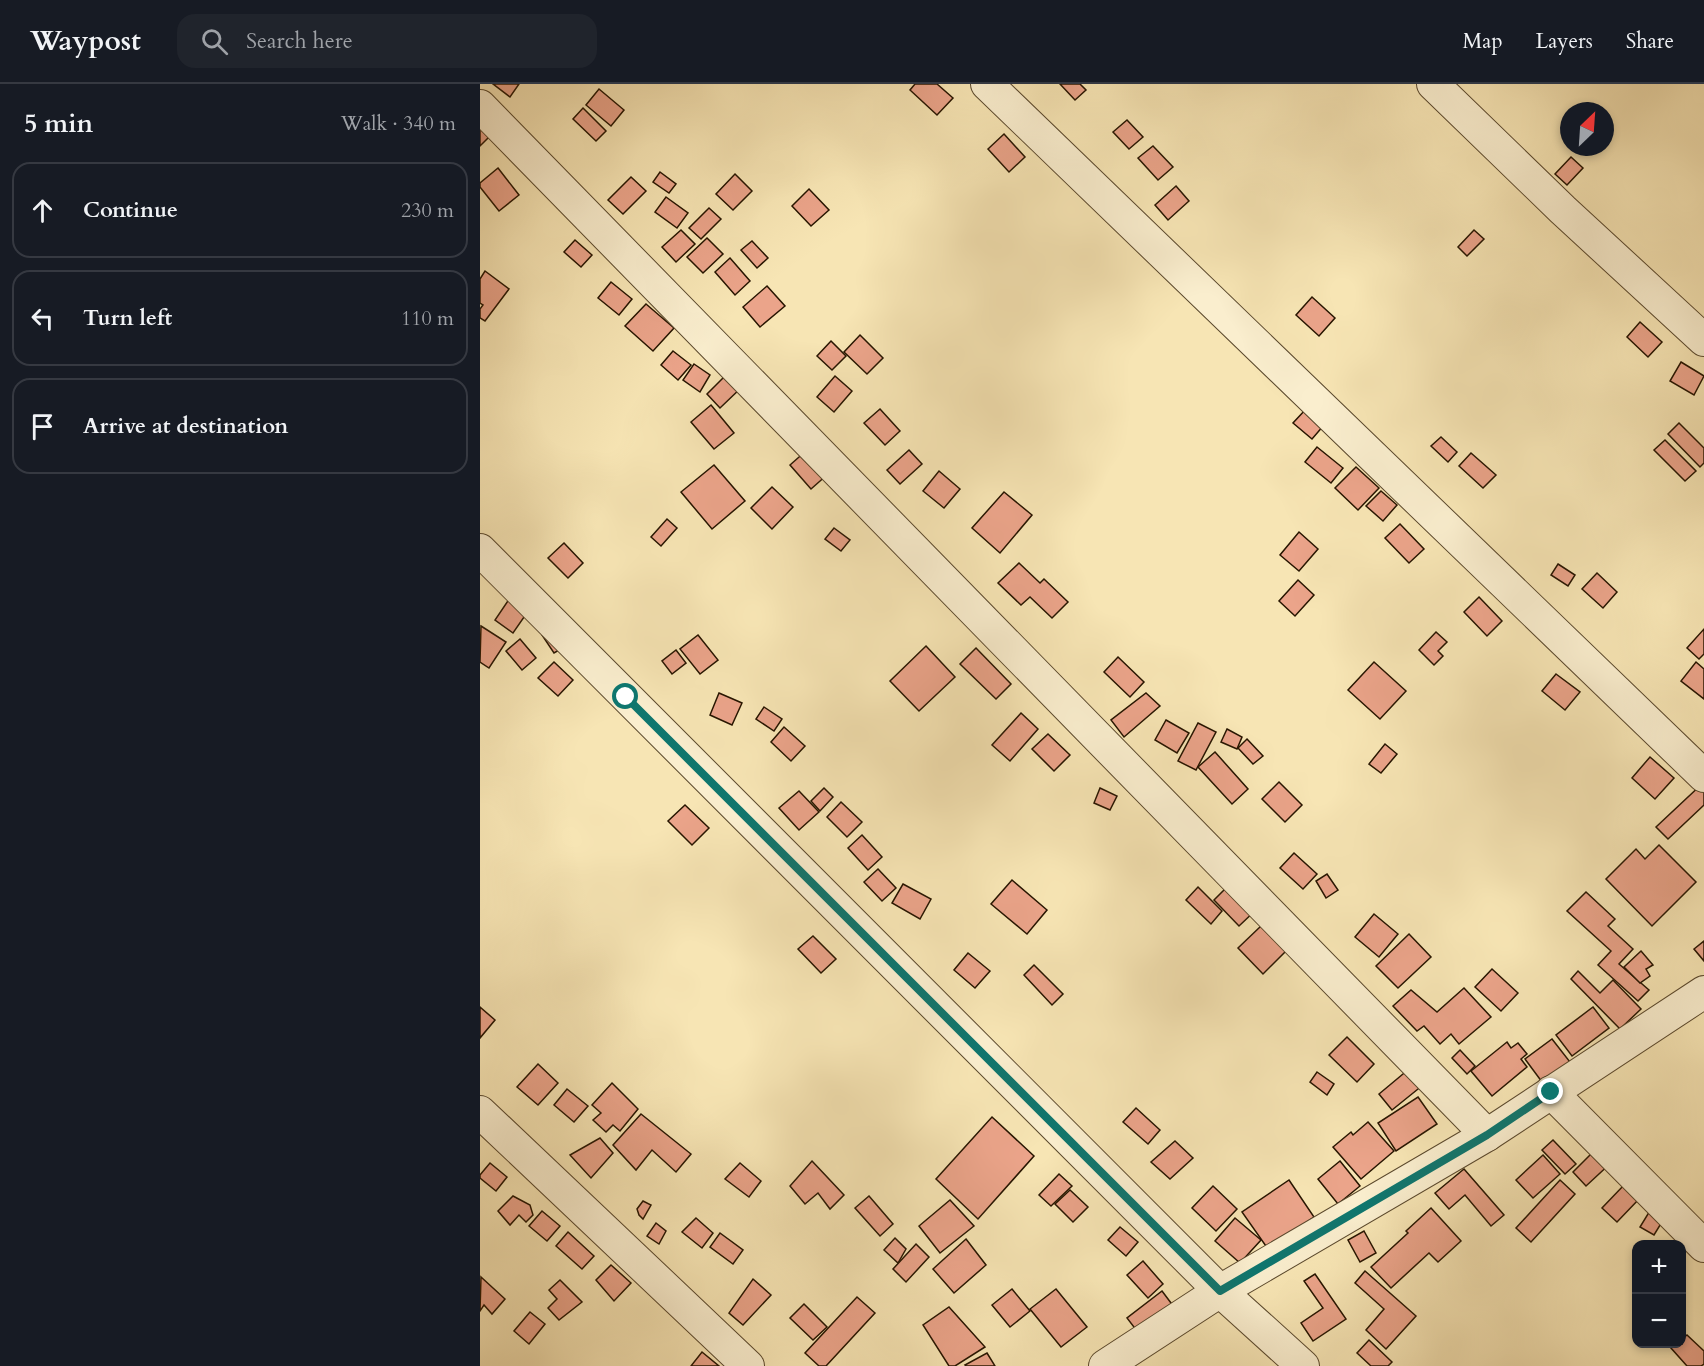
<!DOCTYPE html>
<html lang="en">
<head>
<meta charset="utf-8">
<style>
  :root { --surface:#171b24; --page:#20242c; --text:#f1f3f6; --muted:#9ea1a6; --line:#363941 }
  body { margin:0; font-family:Cardo,serif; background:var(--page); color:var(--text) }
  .controls { position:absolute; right:18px; bottom:18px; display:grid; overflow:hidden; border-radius:12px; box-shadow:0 3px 9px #0003 }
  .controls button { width:54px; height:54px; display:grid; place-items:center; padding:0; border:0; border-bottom:2px solid var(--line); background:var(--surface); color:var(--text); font:30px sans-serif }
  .compass { position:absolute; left:1080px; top:18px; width:54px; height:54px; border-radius:50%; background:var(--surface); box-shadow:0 3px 9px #0003; rotate:25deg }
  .stop { position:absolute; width:18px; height:18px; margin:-14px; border:4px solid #0f766e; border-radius:50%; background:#fff }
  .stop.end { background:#0f766e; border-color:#fff; box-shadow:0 2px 6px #0008 }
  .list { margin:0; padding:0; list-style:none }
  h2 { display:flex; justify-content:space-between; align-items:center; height:78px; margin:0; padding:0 24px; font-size:26px }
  h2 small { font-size:20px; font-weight:400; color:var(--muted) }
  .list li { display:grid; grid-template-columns:39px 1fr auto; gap:18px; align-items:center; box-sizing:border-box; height:96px; margin:0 12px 12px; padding:0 12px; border:2px solid var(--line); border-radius:18px }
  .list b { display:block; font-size:22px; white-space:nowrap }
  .list em { font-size:20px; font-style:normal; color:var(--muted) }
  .icon { flex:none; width:33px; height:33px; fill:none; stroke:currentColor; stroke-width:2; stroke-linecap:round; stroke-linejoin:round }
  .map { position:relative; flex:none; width:1224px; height:1282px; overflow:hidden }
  header { display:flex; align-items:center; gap:36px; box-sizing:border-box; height:84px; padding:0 30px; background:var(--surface); border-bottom:2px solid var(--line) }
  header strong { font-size:28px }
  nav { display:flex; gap:33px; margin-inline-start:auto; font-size:21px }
  .search { width:420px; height:54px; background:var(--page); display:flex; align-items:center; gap:15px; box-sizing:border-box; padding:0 21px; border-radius:18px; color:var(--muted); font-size:22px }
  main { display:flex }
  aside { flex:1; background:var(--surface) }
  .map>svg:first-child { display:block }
  .building { fill:#eba48a; stroke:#271500; stroke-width:1.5 }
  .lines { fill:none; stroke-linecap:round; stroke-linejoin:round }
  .minor-casing { stroke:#5b492d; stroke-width:34 }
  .minor { stroke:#faeece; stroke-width:32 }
  .route { stroke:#0f766e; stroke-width:8 }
</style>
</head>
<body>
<header>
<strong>Waypost</strong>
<div class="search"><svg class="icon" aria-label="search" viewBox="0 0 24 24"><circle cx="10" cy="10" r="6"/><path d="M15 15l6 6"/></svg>Search here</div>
<nav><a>Map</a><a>Layers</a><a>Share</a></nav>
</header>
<main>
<aside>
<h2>5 min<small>Walk · 340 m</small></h2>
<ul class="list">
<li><svg class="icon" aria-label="ahead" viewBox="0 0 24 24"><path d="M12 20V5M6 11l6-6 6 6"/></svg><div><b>Continue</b></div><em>230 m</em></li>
<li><svg class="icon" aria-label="left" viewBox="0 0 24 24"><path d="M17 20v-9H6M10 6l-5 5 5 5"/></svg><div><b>Turn left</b></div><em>110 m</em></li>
<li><svg class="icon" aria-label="arrive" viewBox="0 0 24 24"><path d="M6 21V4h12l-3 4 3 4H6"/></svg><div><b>Arrive at destination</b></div></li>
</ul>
</aside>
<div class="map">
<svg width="1224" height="1282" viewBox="0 0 1224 1282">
  <rect width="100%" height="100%" fill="#f7e5b4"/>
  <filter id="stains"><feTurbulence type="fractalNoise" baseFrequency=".00333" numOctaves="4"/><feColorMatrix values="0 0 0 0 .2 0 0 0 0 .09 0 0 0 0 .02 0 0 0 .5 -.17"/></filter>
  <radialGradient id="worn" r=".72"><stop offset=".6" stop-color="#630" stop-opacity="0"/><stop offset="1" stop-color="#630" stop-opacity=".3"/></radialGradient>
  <!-- building -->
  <g class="building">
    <polygon points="13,0 39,0 30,13"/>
    <polygon points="435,0 457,0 473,14 457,31 430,6"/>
    <polygon points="580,0 600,0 606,6 595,16"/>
    <polygon points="119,5 144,26 131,42 106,21"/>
    <polygon points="103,24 126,47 116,57 93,35"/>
    <polygon points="647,36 663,53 649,65 633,48"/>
    <polygon points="0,39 12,50 0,62"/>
    <polygon points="524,50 545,73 529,88 508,65"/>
    <polygon points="673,62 693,83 678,96 658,74"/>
    <polygon points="1091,73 1103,84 1087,101 1075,90"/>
    <polygon points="18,84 39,111 19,127 0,103 0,99"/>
    <polygon points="180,88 196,100 189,109 173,98"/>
    <polygon points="255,90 272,107 253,126 236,110"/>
    <polygon points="151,93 166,107 143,130 128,116"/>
    <polygon points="696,102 709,117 688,136 675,121"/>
    <polygon points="329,105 349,126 331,142 312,122"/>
    <polygon points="186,113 208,129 197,144 175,128"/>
    <polygon points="229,124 241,135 221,155 209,144"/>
    <polygon points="201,146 215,160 196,178 182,163"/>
    <polygon points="994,146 1004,155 987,172 978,163"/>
    <polygon points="227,154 243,170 223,189 207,173"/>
    <polygon points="95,156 112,171 101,183 84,168"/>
    <polygon points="272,157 288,174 277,184 261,166"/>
    <polygon points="250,174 270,197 255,211 235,188"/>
    <polygon points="5,187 29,205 5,237 0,234 0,225 3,221 0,219 0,195"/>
    <polygon points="131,198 152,215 139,231 118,214"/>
    <polygon points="287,202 305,222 280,243 263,223"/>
    <polygon points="832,213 855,234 839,252 816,231"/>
    <polygon points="166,220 194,244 173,267 145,242"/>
    <polygon points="1160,238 1182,258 1168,273 1147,253"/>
    <polygon points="380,251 403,274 387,290 364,268"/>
    <polygon points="351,257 366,272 352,286 337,272"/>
    <polygon points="193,267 211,281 198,296 181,281"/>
    <polygon points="1201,278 1224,292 1214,311 1190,297"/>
    <polygon points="214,280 230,291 220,308 203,296"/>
    <polygon points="250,287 264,301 240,324 227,310"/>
    <polygon points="355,292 372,307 354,328 337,313"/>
    <polygon points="231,321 254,349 234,365 211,338"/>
    <polygon points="400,325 420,347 405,361 384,339"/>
    <polygon points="826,325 844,341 832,355 813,339"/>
    <polygon points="1199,339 1224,364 1224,379 1220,383 1188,350"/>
    <polygon points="961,353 977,368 968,378 951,362"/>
    <polygon points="1185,356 1216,387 1205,397 1174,366"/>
    <polygon points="837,363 863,384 851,399 825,378"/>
    <polygon points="327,366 348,390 331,405 310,381"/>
    <polygon points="429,366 442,380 420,400 407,386"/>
    <polygon points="991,369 1016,391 1003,404 979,382"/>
    <polygon points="234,381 265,417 232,445 201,408"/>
    <polygon points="876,383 899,404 878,426 855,404"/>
    <polygon points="459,387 480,405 464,424 443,407"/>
    <polygon points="292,403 313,423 292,445 271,424"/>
    <polygon points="901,407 917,421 903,437 886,422"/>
    <polygon points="524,408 552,431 520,469 492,444"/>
    <polygon points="187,435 197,444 181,462 171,453"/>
    <polygon points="920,440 944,465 929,479 905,454"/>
    <polygon points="354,444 370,456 361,467 345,455"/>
    <polygon points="819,448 838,465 819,487 800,471"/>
    <polygon points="84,459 103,479 88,494 68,474"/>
    <polygon points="539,479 560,499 564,495 588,518 572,534 550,513 541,521 518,499"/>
    <polygon points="1078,480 1095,491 1088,502 1071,491"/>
    <polygon points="1117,489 1137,508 1123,524 1102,505"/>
    <polygon points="818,496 834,511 815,532 799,517"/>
    <polygon points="32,511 51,523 33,549 15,536"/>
    <polygon points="999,513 1022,537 1007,552 984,528"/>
    <polygon points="1,542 26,558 9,584 0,578"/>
    <polygon points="74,544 86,562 74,569 62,551"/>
    <polygon points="1224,545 1224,570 1219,575 1207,564"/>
    <polygon points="956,548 967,558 958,567 963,572 954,581 939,566"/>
    <polygon points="218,551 238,576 220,590 200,565"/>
    <polygon points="40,555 56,574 42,586 26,567"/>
    <polygon points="446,562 475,593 439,627 410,597"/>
    <polygon points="496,564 531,600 516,615 480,580"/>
    <polygon points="196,566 206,579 192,590 182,577"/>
    <polygon points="638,573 664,598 650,613 624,588"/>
    <polygon points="74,578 93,596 78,612 58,594"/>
    <polygon points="894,578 926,607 900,635 868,606"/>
    <polygon points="1216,578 1224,585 1224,615 1201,597"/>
    <polygon points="1076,590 1100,608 1085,626 1062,607"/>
    <polygon points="239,609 262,619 252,641 230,631"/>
    <polygon points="666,609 680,622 644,653 631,636"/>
    <polygon points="284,623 302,635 294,647 276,635"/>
    <polygon points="541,629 558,645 530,677 512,661"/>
    <polygon points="686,636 709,649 697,669 675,656"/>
    <polygon points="718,639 736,648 716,686 698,677"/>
    <polygon points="304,643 325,662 311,677 291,658"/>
    <polygon points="747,645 762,653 757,665 741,658"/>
    <polygon points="568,650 590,671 574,687 552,665"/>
    <polygon points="767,655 783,672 773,680 758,664"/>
    <polygon points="905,660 917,670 901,689 889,680"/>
    <polygon points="735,668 768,705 752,720 718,683"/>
    <polygon points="1170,673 1194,694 1175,715 1152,694"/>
    <polygon points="799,698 822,721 805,738 782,715"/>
    <polygon points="1224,698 1224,721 1188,755 1176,743"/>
    <polygon points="344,704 353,713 340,727 331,717"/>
    <polygon points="620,704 637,712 630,726 614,719"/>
    <polygon points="319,707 339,728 319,746 299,724"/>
    <polygon points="361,718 382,738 367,753 347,733"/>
    <polygon points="205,721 229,744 212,761 188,737"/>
    <polygon points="382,751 402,773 388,786 368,764"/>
    <polygon points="1179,761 1216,798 1172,842 1126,795 1156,765 1165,775"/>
    <polygon points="814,769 837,790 823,805 800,784"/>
    <polygon points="398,785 416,804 402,817 384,798"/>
    <polygon points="847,790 858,806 846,814 836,797"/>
    <polygon points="532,796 567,826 547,850 511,820"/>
    <polygon points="752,798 778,824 759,842 734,816"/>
    <polygon points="423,800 451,815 440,835 412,819"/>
    <polygon points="718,803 742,827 731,840 706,816"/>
    <polygon points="1106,808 1135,835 1128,842 1153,865 1139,880 1169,906 1158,917 1118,881 1131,867 1087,827"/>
    <polygon points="894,830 918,850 899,873 875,853"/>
    <polygon points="781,842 806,867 783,890 758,864"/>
    <polygon points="929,850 951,873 918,904 896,882"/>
    <polygon points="333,852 356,875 341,889 318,865"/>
    <polygon points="1224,857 1224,877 1214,865"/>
    <polygon points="1161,867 1173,881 1166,885 1170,892 1160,899 1144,883"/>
    <polygon points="488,869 510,887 495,904 474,886"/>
    <polygon points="554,881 583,910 572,921 544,891"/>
    <polygon points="1012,885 1038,909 1021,927 995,903"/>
    <polygon points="1098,887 1120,909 1133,896 1161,925 1140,945 1091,895"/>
    <polygon points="984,904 1011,933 979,960 971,950 960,960 944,942 937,947 913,922 931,906 957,928"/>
    <polygon points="0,923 15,936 0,954"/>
    <polygon points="1113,923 1129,944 1092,972 1076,951"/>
    <polygon points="867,953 894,980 877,998 849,971"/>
    <polygon points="1072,955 1090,978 1062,998 1045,975"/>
    <polygon points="1027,958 1031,964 1038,959 1047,970 1041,975 1047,983 1012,1012 991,987"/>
    <polygon points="980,966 995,982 987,990 972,974"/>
    <polygon points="58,980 78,999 58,1021 37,1003"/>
    <polygon points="929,985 943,1001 912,1026 899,1010"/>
    <polygon points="837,988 854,1000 847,1011 830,998"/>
    <polygon points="132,999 158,1025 140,1047 133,1041 126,1048 113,1036 121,1029 112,1021"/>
    <polygon points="87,1005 108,1022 94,1038 74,1021"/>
    <polygon points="938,1013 957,1040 916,1067 898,1039"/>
    <polygon points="656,1024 680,1046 668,1060 643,1038"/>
    <polygon points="161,1030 211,1070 196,1088 172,1066 156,1086 133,1061"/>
    <polygon points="512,1033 554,1072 498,1135 456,1095"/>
    <polygon points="888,1038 914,1067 881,1095 853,1063 871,1048 873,1051"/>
    <polygon points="120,1054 133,1069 111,1094 90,1071"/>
    <polygon points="1073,1056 1096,1080 1085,1090 1062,1066"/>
    <polygon points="695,1057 713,1074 690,1095 671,1078"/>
    <polygon points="1119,1062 1133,1077 1106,1102 1093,1088"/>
    <polygon points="1063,1071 1080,1090 1053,1114 1036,1096"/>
    <polygon points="332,1077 364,1111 350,1125 338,1109 325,1120 310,1102"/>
    <polygon points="860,1077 880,1102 858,1120 838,1095"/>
    <polygon points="10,1079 27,1093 16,1107 0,1094 0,1091"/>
    <polygon points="260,1079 281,1097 269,1113 245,1095"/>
    <polygon points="984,1085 1024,1131 1011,1142 985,1111 969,1125 955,1109"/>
    <polygon points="579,1090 592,1102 571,1122 559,1111"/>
    <polygon points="809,1096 834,1133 788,1165 762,1128"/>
    <polygon points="1080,1096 1095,1110 1051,1158 1036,1144"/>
    <polygon points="1144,1101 1159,1115 1137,1138 1122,1124"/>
    <polygon points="733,1102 757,1125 736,1147 712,1124"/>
    <polygon points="590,1106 608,1123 593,1138 575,1120"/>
    <polygon points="33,1112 50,1121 53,1131 46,1138 39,1131 30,1141 18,1127"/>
    <polygon points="389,1112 413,1140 400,1152 375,1124"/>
    <polygon points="470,1116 494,1142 460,1169 439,1142"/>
    <polygon points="163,1117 171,1121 163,1135 159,1131 157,1125"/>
    <polygon points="951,1124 981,1157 958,1178 949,1169 911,1204 891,1183 928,1149 926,1147"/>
    <polygon points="1171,1125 1185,1133 1174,1151 1160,1143"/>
    <polygon points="62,1127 80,1142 67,1157 49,1142"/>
    <polygon points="216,1134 233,1149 222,1164 202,1148"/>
    <polygon points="755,1134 781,1156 760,1179 735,1157"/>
    <polygon points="176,1139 186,1147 179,1160 167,1152"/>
    <polygon points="640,1143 658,1158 646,1172 628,1156"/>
    <polygon points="884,1147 896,1169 880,1178 868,1156"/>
    <polygon points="88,1148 114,1172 102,1185 76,1162"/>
    <polygon points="240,1149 263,1166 253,1180 230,1163"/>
    <polygon points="415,1154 426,1165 418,1179 404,1166"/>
    <polygon points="486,1155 506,1181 474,1209 453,1185"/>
    <polygon points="436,1160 449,1173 426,1198 413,1185"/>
    <polygon points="663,1177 683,1200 668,1214 647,1191"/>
    <polygon points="131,1181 151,1199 134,1217 116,1196"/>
    <polygon points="885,1187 936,1232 906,1265 886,1246 904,1225 875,1199"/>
    <polygon points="835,1190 866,1235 833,1257 821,1239 843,1224 824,1197"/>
    <polygon points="1,1193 25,1215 12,1230 4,1221 0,1227"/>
    <polygon points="273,1195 291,1211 263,1241 249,1229"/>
    <polygon points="80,1196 102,1218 79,1236 68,1224 77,1215 69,1206"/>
    <polygon points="532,1205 550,1227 530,1243 512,1221"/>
    <polygon points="576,1205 607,1243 581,1263 550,1225"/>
    <polygon points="682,1207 694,1223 660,1251 647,1234"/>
    <polygon points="377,1213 395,1229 346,1282 339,1282 325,1269"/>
    <polygon points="324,1220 347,1243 333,1256 310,1234"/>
    <polygon points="469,1223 505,1263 475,1282 469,1282 443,1241"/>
    <polygon points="50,1228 65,1240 49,1260 34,1247"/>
    <polygon points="1207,1251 1224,1267 1224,1280 1221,1282 1207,1282 1191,1264 1196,1260 1202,1260 1202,1255"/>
    <polygon points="889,1256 912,1278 908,1282 891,1282 877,1269"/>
    <polygon points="222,1268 239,1282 211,1282"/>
    <polygon points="507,1269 515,1282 486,1282 485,1281"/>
  </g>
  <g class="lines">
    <!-- minor casing -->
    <g class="minor-casing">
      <g id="minor">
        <polyline points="507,0 1224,692"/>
        <polyline points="953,0 1083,126 1224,256"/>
        <polyline points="0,22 1007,1051"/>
        <polyline points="0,466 740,1207 823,1282"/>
        <polyline points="1071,1008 1224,1162"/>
        <polyline points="0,1028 268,1282"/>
        <polyline points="625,1282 740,1207 1007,1051 1224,908"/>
      </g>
    </g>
    <!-- minor -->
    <use href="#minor" class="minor"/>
  </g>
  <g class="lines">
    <!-- route -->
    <polyline class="route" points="146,613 740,1207 1007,1051 1071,1008"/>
  </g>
  <rect width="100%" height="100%" filter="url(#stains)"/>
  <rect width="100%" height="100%" fill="url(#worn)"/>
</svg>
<div class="controls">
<button>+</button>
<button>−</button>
</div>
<svg class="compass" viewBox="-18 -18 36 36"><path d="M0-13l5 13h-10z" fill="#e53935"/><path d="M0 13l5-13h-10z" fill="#9ea1a6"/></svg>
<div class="stop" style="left:146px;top:613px"></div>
<div class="stop end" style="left:1071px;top:1008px"></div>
</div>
</main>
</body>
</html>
